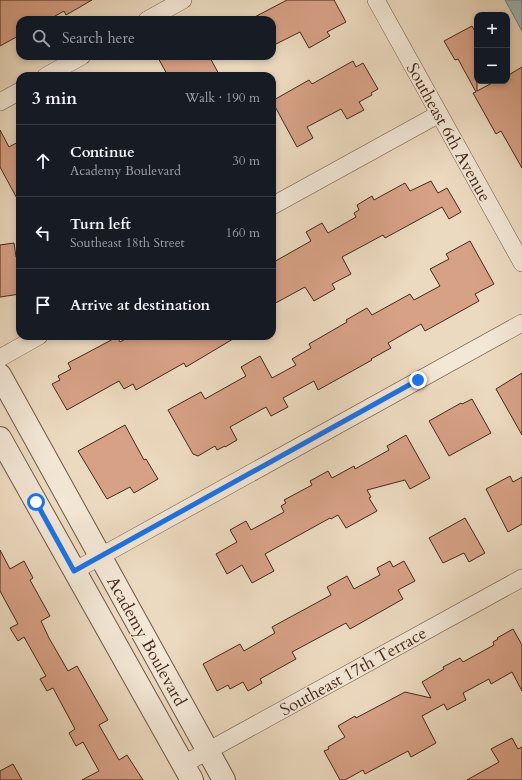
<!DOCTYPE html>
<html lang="en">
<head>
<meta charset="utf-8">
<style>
  :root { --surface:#171b24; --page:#242831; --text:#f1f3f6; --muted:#9ea1a6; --line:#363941 }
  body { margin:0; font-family:Cardo,serif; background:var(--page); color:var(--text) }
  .controls { position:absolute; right:12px; top:12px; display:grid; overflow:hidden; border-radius:8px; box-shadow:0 2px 6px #0003 }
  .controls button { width:36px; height:36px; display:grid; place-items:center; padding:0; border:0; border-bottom:1px solid var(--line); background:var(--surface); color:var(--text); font:20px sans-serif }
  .stop { position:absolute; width:12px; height:12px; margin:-9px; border:3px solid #1a73e8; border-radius:50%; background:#fff }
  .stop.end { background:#1a73e8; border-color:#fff; box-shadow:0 1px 4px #0008 }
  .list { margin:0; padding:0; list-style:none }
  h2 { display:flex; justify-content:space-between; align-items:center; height:52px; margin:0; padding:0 16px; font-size:17px }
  h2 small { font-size:13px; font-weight:400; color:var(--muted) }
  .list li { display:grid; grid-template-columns:26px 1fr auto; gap:12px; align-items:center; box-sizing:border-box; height:72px; padding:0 16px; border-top:1px solid var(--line) }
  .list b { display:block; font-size:15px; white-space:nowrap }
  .list p { margin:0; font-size:13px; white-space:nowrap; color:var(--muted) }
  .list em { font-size:13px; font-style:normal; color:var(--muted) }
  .icon { flex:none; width:22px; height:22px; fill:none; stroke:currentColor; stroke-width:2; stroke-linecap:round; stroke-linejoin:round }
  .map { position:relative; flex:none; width:522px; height:780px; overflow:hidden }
  .search { position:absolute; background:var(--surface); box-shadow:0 2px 6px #0003; left:16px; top:16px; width:260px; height:44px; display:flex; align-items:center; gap:10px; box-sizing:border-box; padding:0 14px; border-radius:12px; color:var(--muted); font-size:15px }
  .panel { position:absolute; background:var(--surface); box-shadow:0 2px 6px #0003; left:16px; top:72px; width:260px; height:268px; border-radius:12px }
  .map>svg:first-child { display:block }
  .water { fill:#9db8bd; stroke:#797f7c }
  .building { fill:#d7a186; stroke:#44291a }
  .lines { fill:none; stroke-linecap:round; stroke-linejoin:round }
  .minor-casing { stroke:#6e5544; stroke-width:18 }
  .tertiary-casing { stroke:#6e5544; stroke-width:24 }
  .minor { stroke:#f3e7d6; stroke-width:17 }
  .tertiary { stroke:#f3e7d6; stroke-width:22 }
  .route { stroke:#1a73e8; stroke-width:5 }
  .labels { text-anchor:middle; stroke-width:3; stroke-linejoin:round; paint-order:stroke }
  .street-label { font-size:17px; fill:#44291a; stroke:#f3e7d6 }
</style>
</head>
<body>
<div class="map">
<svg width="522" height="780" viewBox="0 0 522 780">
  <rect width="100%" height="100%" fill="#ecdac0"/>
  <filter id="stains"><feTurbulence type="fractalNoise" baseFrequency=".005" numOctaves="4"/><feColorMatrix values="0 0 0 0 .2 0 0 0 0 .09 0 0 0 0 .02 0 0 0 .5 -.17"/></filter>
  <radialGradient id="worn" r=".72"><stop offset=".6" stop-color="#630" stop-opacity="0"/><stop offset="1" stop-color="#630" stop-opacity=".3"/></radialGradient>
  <!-- water -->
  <polygon class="water" points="505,0 522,0 522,31"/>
  <!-- building -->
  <g class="building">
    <polygon points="0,0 92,0 66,15 64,11 48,20 20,20 20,35 0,46"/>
    <polygon points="287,0 334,0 346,22 327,32 330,36 309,48 300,32 272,46 272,20 249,20"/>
    <polygon points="472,26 477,35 477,91 496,81 507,81 507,76 522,67 522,168 501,131 496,134 473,93 476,92 458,59 455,60 444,41"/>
    <polygon points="157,56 209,56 220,76 168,76"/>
    <polygon points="353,61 356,67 363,63 378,89 371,93 372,95 359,102 364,110 347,119 341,109 307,127 313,138 297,147 272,101 309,80 312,84"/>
    <polygon points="0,130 9,147 20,141 20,204 0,167"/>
    <polygon points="431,181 438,193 447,188 461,212 449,219 442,207 385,238 383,235 342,257 351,274 332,284 335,289 314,301 305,287 272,305 272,263 311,241 306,232 322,223 328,233 356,217 354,213 359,210 357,205 372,196 374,200 405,183 410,191"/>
    <polygon points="470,241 494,284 475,294 479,301 425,331 421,324 388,343 391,348 371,359 372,360 318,390 314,381 283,398 288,407 271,416 266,407 230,427 237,440 225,447 225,446 217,450 215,446 198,456 193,454 168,410 201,392 205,399 246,376 241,367 260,356 272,378 296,365 292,359 311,348 309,344 347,322 346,320 367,308 372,315 410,294 414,300 440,286 430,269 449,259 446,254"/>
    <polygon points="14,243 16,257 20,256 20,294 0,297 0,245"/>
    <polygon points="131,336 238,336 186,367 184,363 136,390 133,384 124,389 119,381 67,410 52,384 60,380 58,376 71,369 68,363 117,337 120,342"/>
    <polygon points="522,373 522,435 496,389"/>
    <polygon points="472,399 491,433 449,456 429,421 461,403 462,404"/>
    <polygon points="125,425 144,460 146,459 158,479 134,493 130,487 107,499 78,451"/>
    <polygon points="406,435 430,478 410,489 405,480 367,490 371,497 369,498 377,511 346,528 338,515 331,519 330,518 265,554 274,571 252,583 242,565 227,574 216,554 237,542 230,530 246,521 251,530 284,512 281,506 286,503 284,500 312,485 310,481 328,471 332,478 354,466 355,469 389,450 387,446"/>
    <polygon points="510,476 513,482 522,477 522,524 508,532 486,489"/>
    <polygon points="465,518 485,553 469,562 464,553 443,563 429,538"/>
    <polygon points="0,550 10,569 24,561 33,578 30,580 50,616 41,621 49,638 68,671 77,666 97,701 108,720 99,725 119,760 127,755 143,780 82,780 99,771 83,742 76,746 69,733 75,729 53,688 47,691 40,679 46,676 24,637 18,641 10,628 18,624 0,591"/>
    <polygon points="390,561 393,567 404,561 415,581 398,590 403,599 350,629 346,623 292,652 296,659 260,679 262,683 248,691 243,682 230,689 228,685 217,691 203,664 240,644 244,651 275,633 272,627 331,595 327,587 347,576 354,589 380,575 377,568"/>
    <polygon points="513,629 522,645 522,691 512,672 491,684 489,679 463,693 466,700 447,710 444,704 422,716 436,743 411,757 408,751 365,774 363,770 345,780 340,780 324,751 329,749 328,747 345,737 338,726 355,716 356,718 405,692 431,698 422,682 444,669 443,667 460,658 463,662 494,645 493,642 498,639 497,638"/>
    <polygon points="512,738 518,749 522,747 522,780 467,780 499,762 491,749"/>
    <polygon points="13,764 22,780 0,780 0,771"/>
  </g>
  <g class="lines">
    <!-- minor casing -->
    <g class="minor-casing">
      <g id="minor">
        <polyline points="376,0 522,263"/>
        <polyline points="147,20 183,0"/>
        <polyline points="46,76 82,56"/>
        <polyline points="0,102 20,91"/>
        <polyline points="272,206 439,114"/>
        <polyline points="0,358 39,336"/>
        <polyline points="74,571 522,323"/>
        <polyline points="184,764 522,578"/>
      </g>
    </g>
    <!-- tertiary casing -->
    <g class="tertiary-casing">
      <g id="tertiary">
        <polyline points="0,375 224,780"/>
        <polyline points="0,438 192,780"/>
      </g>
    </g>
    <!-- minor -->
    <use href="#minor" class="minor"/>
    <!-- tertiary -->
    <use href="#tertiary" class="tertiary"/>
  </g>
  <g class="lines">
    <!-- route -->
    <polyline class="route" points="36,502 74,571 418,380"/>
  </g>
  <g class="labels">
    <!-- street labels -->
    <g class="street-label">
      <text transform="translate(449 132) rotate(61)" y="6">Southeast 6th Avenue</text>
      <text transform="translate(147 641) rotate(61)" y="6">Academy Boulevard</text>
      <text transform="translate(353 671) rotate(-29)" y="6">Southeast 17th Terrace</text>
    </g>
  </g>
  <rect width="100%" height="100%" filter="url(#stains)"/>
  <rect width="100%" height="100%" fill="url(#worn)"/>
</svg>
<div class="controls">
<button>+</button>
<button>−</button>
</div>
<div class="stop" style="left:36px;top:502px"></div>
<div class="stop end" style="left:418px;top:380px"></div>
<div class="search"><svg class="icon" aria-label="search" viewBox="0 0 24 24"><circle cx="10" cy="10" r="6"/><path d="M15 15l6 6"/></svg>Search here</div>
<section class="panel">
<h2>3 min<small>Walk · 190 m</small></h2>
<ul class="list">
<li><svg class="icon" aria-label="ahead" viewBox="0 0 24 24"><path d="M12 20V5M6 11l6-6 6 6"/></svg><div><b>Continue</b><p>Academy Boulevard</p></div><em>30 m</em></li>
<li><svg class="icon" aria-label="left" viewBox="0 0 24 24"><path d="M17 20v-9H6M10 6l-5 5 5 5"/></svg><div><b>Turn left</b><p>Southeast 18th Street</p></div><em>160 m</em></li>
<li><svg class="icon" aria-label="arrive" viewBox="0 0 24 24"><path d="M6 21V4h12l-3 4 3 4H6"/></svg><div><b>Arrive at destination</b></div></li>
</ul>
</section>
</div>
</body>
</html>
